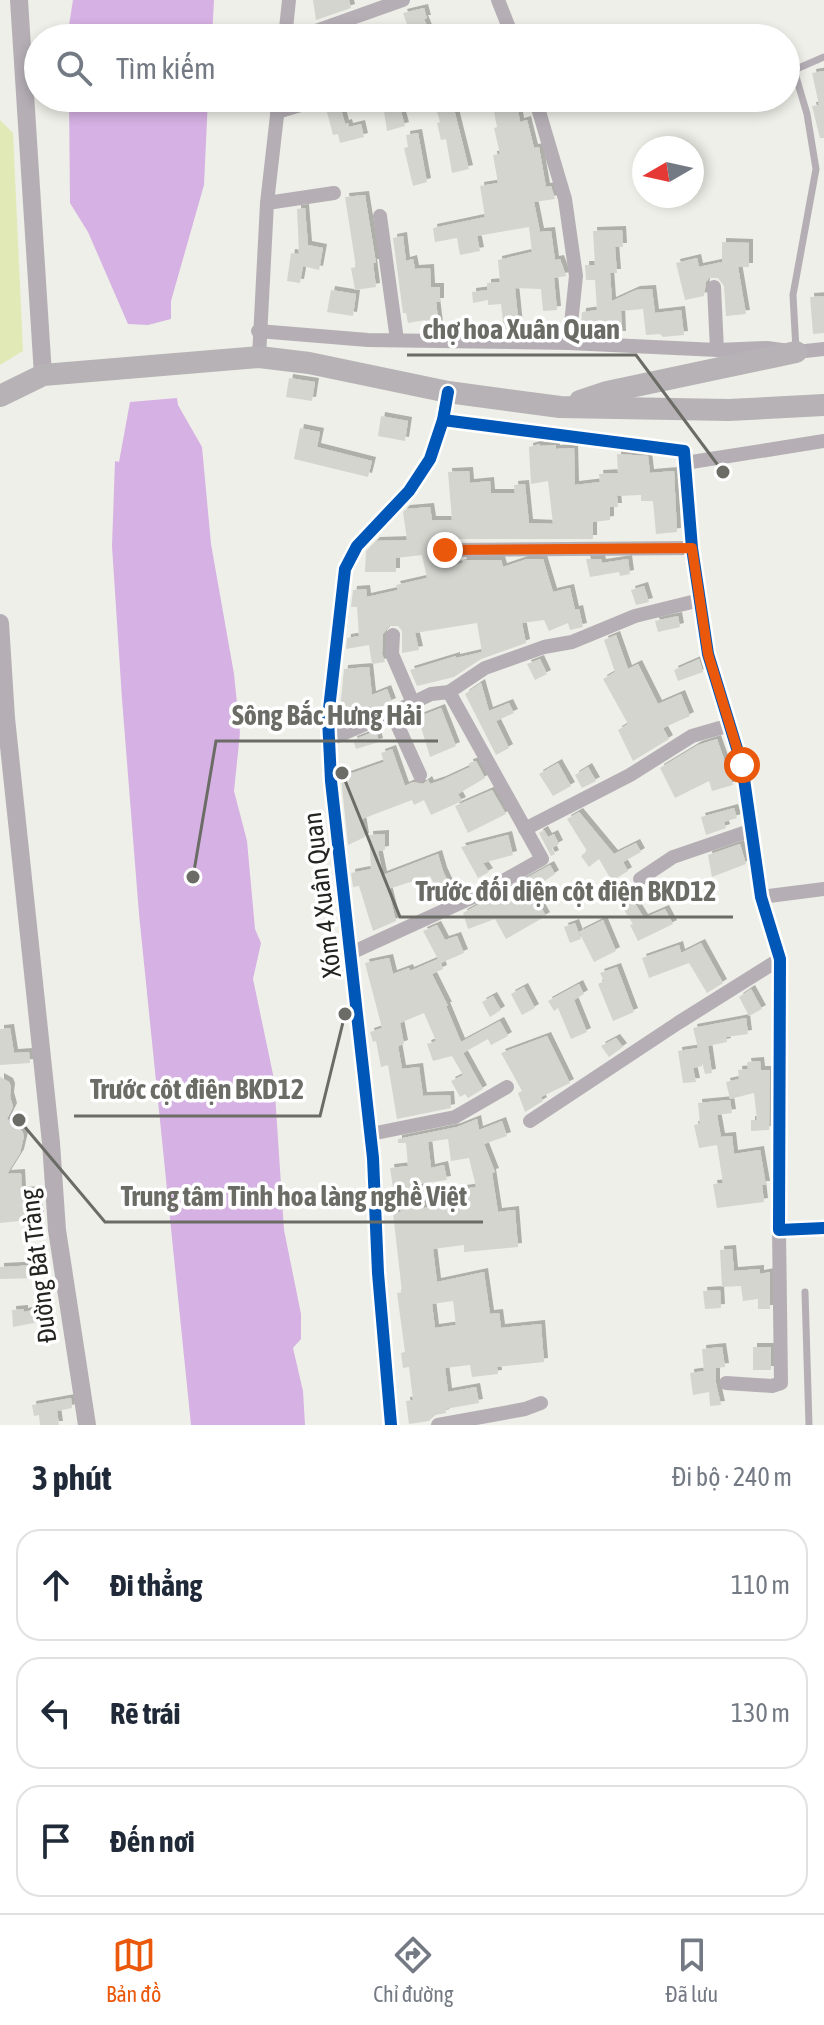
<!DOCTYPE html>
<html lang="vi">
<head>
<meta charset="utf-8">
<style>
  :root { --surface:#fff; --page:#f6f6f7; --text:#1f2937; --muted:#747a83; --line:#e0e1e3; --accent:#ea580c }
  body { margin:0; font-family:"Asap Condensed",sans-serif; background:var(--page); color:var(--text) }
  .compass { position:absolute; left:632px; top:136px; width:72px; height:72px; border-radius:50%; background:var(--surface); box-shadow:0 4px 12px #0003; rotate:261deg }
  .stop { position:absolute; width:24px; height:24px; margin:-18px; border:6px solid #ea580c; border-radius:50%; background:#fff }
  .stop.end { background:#ea580c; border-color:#fff; box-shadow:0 2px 8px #0008 }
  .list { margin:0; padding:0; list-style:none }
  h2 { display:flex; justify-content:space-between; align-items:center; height:104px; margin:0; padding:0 32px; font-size:34px }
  h2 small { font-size:26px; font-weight:400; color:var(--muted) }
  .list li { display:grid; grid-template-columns:52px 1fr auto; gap:24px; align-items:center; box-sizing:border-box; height:112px; margin:0 16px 16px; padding:0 16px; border:2px solid var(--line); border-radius:24px }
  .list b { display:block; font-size:30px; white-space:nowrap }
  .list em { font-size:26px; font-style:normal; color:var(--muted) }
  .icon { flex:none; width:44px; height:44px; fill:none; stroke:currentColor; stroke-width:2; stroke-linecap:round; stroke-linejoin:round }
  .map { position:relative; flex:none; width:824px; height:1425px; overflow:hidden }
  .search { position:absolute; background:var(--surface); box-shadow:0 4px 12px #0003; left:24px; right:24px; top:24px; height:88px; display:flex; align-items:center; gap:20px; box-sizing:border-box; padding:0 28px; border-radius:44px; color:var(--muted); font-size:30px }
  .sheet { height:488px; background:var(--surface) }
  nav { display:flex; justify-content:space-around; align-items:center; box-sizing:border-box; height:112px; border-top:2px solid var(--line); background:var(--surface); font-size:22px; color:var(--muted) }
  nav a { display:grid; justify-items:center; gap:4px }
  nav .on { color:var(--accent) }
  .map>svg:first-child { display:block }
  .green { fill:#e1eab6 }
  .water { fill:#d6b1e3 }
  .building { fill:#d4d5cf; fill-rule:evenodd; filter:url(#shadow) }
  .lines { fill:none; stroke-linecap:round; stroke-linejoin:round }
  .service { stroke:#b5afb5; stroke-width:7 }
  .minor { stroke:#b5afb5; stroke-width:14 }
  .tertiary { stroke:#b5afb5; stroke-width:18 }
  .primary { stroke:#b7b2b5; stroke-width:22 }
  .cycleway-casing { stroke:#fff; stroke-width:17 }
  .cycleway { stroke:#0057b8; stroke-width:12 }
  .route { stroke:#ea580c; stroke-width:10 }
  .labels { text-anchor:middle; stroke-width:7; stroke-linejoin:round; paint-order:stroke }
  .street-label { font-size:26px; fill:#242520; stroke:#fff }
  .leader { fill:none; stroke:#6b6c66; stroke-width:3 }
  .callout-dot { fill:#6b6c66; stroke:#fff; stroke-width:3 }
  .callout-label { font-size:28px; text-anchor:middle; font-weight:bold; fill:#6b6c66; stroke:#fff; stroke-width:7; stroke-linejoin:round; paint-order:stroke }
</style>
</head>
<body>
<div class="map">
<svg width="824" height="1425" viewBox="0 0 824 1425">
  <defs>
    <filter id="shadow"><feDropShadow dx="4" dy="-4" stdDeviation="0" flood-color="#0004"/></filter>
  </defs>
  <rect width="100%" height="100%" fill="#eeefe8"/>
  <!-- green -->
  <polygon class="green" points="0,120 13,133 23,351 0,365"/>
  <!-- water -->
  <g class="water">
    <polygon points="73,0 214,0 212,38 67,38"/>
    <polygon points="69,98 208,98 204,185 171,301 171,319 148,325 128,324 88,232 70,203"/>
    <polygon points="177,398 178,405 202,447 211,544 234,674 240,733 234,791 247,841 255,929 261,943 253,979 274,1079 284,1230 301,1314 301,1339 293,1348 303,1391 305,1425 191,1425 139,914 122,699 112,546 115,461 119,462 130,402"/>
  </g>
  <!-- building -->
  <g class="building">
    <polygon points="313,0 349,0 351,8 316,20"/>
    <polygon points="424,8 427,19 424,19 432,38 412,38 403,13"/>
    <polygon points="824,71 824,138 820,138 812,106 819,105 812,73"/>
    <polygon points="334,98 338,98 345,124 348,123 349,127 361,124 364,137 340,143 338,134 333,135 326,108 332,104"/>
    <polygon points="382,98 401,98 403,108 400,108 405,126 387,131"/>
    <polygon points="433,98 456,98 459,108 454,109 469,169 452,173 446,139 441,140 437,123 440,122"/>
    <polygon points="516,98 520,122 527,120 534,148 539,147 546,187 551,186 555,199 534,202 540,232 551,231 555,260 560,259 566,276 554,278 557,310 543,311 541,289 515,288 519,328 504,330 501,304 488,305 488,300 473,303 472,292 487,290 487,283 500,282 498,260 532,252 529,227 477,236 480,251 460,255 457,238 435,242 433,228 485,217 480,186 498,183 493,155 500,154 494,128 497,127 492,101"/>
    <polygon points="418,133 427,182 413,186 404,148 408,147 406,135"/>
    <polygon points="365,195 376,263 373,263 376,287 355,290 351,268 356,267 345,197"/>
    <polygon points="305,208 308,245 323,248 319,270 303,266 300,283 287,281 291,253 299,254 297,209"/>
    <polygon points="622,230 623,247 615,247 617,273 610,273 612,301 636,290 652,289 655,313 681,310 684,335 663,337 660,334 646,335 643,309 621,311 622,335 593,334 593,325 581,326 582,312 597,310 595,280 586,280 585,265 595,265 593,231"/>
    <polygon points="403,236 406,261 413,259 415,269 430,268 431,287 440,287 440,302 436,302 439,326 426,328 425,320 408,323 406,313 403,313 393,238"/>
    <polygon points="722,242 749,243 749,267 738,267 746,314 726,316 724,286 718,278 709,278 706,282 704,296 685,300 676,263 697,258 699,267 722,262"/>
    <polygon points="331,290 356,294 353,316 327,312"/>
    <polygon points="824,296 824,333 813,334 810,297"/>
    <polygon points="289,378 315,382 312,401 286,397"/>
    <polygon points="381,416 408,421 405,441 378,436"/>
    <polygon points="300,428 320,432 317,447 372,461 368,477 294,459"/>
    <polygon points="540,444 540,446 556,445 556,449 574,448 575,485 600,482 599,474 618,473 617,454 648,456 650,473 674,471 677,532 656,534 653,501 641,501 641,495 617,496 618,507 610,507 610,520 593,522 593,539 438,539 435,551 440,559 442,568 463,563 462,560 501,560 503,567 527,559 543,559 553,592 570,588 575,610 579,609 583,627 570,630 568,623 549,631 544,620 522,623 526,643 481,659 454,677 417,686 410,670 456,656 456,658 482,652 477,623 415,633 419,650 402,653 402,631 398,626 389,626 383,634 382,654 385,662 372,664 369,645 346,649 347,638 359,636 357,607 351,607 353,590 366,589 367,597 398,590 396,585 427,578 422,555 396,558 396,572 365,572 366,551 376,541 407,540 403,512 406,509 430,507 432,520 452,520 448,472 469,471 470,483 490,481 491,493 515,493 514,485 525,484 529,523 553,524 548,481 531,484 529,447"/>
    <polygon points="586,559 601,559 602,563 628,559 630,574 620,576 619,572 590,577"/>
    <polygon points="644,586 649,602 636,605 631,590"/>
    <polygon points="678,616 680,627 658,632 655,621"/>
    <polygon points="616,635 628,669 638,664 658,704 681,694 690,716 663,728 669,739 633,761 618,730 628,724 603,679 615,672 604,640"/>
    <polygon points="540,659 547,674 535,680 527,664"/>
    <polygon points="699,659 703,672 678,681 674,670"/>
    <polygon points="369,667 372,695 387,689 392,702 348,721 339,720 344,669"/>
    <polygon points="481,683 489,711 509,703 514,713 496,721 509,748 496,755 465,694"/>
    <polygon points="441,708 456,746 430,757 418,717"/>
    <polygon points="376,731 379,742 356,749 353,740"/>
    <polygon points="717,739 733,785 712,791 709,781 675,798 660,768 698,745"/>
    <polygon points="392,749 405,786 413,782 423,784 428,780 430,784 442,780 470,767 469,763 476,761 485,778 458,794 462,801 431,815 424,800 414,805 412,800 362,819 365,837 348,845 341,777 384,762 381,753"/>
    <polygon points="558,763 571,786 553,796 539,774"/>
    <polygon points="588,767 596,781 582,788 575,775"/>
    <polygon points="492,790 506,814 468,833 455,806"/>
    <polygon points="734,808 737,818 724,822 726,828 706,835 701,817"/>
    <polygon points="579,812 614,854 636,843 641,852 623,862 628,871 612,881 599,859 589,867 581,856 587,851 567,819"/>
    <polygon points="544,830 548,837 554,834 559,844 552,848 555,854 551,856 539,833"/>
    <polygon points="385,834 385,850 378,851 383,875 438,854 443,871 454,895 442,900 430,876 388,889 396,921 373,931 359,886 353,887 351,873 371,869 369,835"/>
    <polygon points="508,835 513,855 483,863 489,872 478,878 461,847"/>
    <polygon points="740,844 746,864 712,877 708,855"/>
    <polygon points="550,865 555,874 531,890 546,916 506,939 495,919 468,929 463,913"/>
    <polygon points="625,887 644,918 665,909 673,924 638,941 630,925 633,924 613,893"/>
    <polygon points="603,920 616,951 594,962 579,932"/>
    <polygon points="575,923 581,939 570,943 564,927"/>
    <polygon points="437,925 445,940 457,936 464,953 441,963 443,969 432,974 448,1006 446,1006 461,1042 500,1021 508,1036 491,1045 488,1039 463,1053 483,1089 468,1098 465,1094 460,1097 451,1081 463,1075 452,1056 433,1061 427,1044 436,1041 424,1013 400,1023 404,1044 398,1046 402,1069 419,1067 423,1096 450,1095 451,1108 397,1119 388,1065 381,1067 376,1041 373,1042 370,1032 382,1028 365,963 389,958 393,974 409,968 410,971 438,959 423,931"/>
    <polygon points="701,943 723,983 707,993 689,963 649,978 642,958 679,945 681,953"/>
    <polygon points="617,967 634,1012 613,1021 598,984 604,981 600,973"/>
    <polygon points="579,984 584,994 574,1000 587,1032 571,1039 558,1008 554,1011 548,1001"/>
    <polygon points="524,987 535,1008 522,1015 511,994"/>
    <polygon points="751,989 762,1009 749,1016 739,997"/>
    <polygon points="493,996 501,1010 490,1017 482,1002"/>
    <polygon points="746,1018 748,1034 726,1037 727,1042 708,1046 712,1073 705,1074 702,1062 702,1066 693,1068 696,1082 683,1083 678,1051 698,1048 693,1028"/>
    <polygon points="10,1028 14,1053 29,1052 30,1063 0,1065 0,1029"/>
    <polygon points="547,1036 570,1083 541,1097 543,1101 525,1112 518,1093 522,1091 501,1053"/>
    <polygon points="616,1038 623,1047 609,1057 601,1046"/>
    <polygon points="760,1061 761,1070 770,1070 769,1130 751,1131 751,1120 757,1120 754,1093 730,1099 726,1082 739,1079 738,1070 748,1069 747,1062"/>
    <polygon points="0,1077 9,1082 11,1087 10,1096 13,1107 7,1119 22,1131 24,1136 20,1153 7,1174 21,1173 22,1191 37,1190 40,1219 0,1223"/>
    <polygon points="730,1100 732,1113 717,1115 721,1137 732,1136 734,1154 760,1150 766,1185 762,1185 764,1202 717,1208 713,1184 723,1183 717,1145 699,1148 694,1125 700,1124 698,1103"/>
    <path d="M477 1119 479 1130 502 1121 507 1136 484 1144 495 1172 492 1173 498 1212 515 1210 518 1247 464 1252V1245L433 1249 437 1282 484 1272 490 1314 499 1313 501 1328 541 1324 544 1362 497 1367 498 1374 472 1377 470 1365 445 1368 448 1392 476 1387 479 1403 445 1409 446 1413 435 1415 429 1421 409 1424 406 1401 413 1400 409 1367 403 1368 401 1353 405 1352 397 1293 402 1292 393 1213 401 1212 397 1187 393 1188 390 1168 408 1166 406 1143H398V1139L457 1127ZM448 1139 451 1161 469 1158 476 1187 456 1190 458 1204 424 1208 420 1184 447 1180 444 1165 431 1168 428 1142ZM453 1301 456 1325 435 1328 432 1304Z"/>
    <polygon points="732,1249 734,1271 760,1269 760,1274 770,1272 770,1309 758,1309 758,1299 743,1301 741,1286 722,1287 720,1250"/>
    <polygon points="38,1265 39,1278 0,1279 0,1267"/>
    <polygon points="720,1290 721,1308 705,1309 703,1291"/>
    <polygon points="46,1307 49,1320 13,1327 12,1310 24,1309 24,1312"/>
    <polygon points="722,1347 725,1367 716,1368 716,1383 721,1405 710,1406 709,1392 693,1395 690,1373 704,1371 702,1349"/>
    <rect x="753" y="1347" width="18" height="23"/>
    <polygon points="71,1398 72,1408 57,1411 59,1425 40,1425 39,1415 34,1416 32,1405"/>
  </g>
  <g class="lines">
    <!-- service -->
    <g class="service">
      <polyline points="796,350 793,295 816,169 807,114 794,70 824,57"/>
      <polyline points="805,1292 809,1425"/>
    </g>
    <!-- minor -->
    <g class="minor">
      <polyline points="498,0 513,38"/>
      <polyline points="285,38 289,0"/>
      <polyline points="296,38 403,0"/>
      <polyline points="491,38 510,31"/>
      <polyline points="535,98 565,199 576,276 569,343"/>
      <polyline points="277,112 324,98"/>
      <polyline points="267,203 334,193"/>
      <polyline points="380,216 397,340"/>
      <polyline points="714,287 717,350"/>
      <polyline points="258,331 368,340 569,343 717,350 767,348 796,352 824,349"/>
      <polyline points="259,357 267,203 279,98"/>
      <polyline points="443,420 684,451 692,548 708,654 742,765 761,897 780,959 779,1230 824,1228"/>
      <polyline points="685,463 824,441"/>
      <polyline points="445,550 692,548"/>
      <polyline points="393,635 392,654 413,703"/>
      <polyline points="449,692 485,668 544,647 572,642 635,616 700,600"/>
      <polyline points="392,713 420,775"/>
      <polyline points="328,740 396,711 431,694 449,692 542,859 480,894 351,953"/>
      <polyline points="525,829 630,775 692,736 730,725"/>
      <polyline points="640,879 673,857 752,830"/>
      <polyline points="761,897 824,889"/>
      <polyline points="530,1121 678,1023 780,959"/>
      <polyline points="371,1134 455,1117 507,1087"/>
      <polyline points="726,1383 772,1386 781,1383 779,1230"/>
      <polyline points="391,1425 378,1273 373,1158 331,781 328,718 345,569 357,546 409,491 430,459 443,420 448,392"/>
      <polyline points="438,1425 525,1409 541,1403"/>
    </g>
    <!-- tertiary -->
    <g class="tertiary">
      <polyline points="19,0 43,375"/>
      <polyline points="0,623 6,718 51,1143 57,1230 87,1425"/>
    </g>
    <!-- primary -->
    <g class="primary">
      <polyline points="0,396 43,375 259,357 309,363 448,392 560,407 729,410 824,405"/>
      <polyline points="580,401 607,392 796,352"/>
    </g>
    <!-- cycleway casing -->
    <g class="cycleway-casing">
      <g id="cycleway">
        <polyline points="443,420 684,451 692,548 708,654 742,765 761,897 780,959 779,1230 824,1228"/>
        <polyline points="391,1425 378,1273 373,1158 331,781 328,718 345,569 357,546 409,491 430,459 443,420 448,392"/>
      </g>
    </g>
    <!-- cycleway -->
    <use href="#cycleway" class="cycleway"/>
  </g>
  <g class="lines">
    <!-- route -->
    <polyline class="route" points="445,550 692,548 708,654 742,765"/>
  </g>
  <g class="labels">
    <!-- street labels -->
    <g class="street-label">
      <text transform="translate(322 895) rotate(-97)" y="9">Xóm 4 Xuân Quan</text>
      <text transform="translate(38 1266) rotate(-97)" y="9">Đường Bát Tràng</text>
    </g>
  </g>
  <!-- callouts -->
  <path class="leader" d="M723 472L636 355H407M193 877L216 741H438M342 773L400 917H733M345 1014L320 1116H74M19 1120L105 1222H483"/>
  <g class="callout-dot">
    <circle cx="723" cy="472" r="8"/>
    <circle cx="193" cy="877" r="8"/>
    <circle cx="342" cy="773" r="8"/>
    <circle cx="345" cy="1014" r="8"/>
    <circle cx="19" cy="1120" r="8"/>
  </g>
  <g class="callout-label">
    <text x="521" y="339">chợ hoa Xuân Quan</text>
    <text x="327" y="725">Sông Bắc Hưng Hải</text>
    <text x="566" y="901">Trước đối diện cột điện BKD12</text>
    <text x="197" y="1099">Trước cột điện BKD12</text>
    <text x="294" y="1206">Trung tâm Tinh hoa làng nghề Việt</text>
  </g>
</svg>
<svg class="compass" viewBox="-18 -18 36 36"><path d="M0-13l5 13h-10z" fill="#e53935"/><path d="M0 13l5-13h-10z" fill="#747a83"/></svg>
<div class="stop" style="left:742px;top:765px"></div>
<div class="stop end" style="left:445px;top:550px"></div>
<div class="search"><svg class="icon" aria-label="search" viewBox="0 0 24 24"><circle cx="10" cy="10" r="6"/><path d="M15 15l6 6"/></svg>Tìm kiếm</div>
</div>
<section class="sheet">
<h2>3 phút<small>Đi bộ · 240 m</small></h2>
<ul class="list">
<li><svg class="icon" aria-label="ahead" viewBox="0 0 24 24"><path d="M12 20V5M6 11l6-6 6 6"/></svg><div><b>Đi thẳng</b></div><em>110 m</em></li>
<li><svg class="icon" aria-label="left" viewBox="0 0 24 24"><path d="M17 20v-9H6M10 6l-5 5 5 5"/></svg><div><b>Rẽ trái</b></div><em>130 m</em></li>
<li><svg class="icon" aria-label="arrive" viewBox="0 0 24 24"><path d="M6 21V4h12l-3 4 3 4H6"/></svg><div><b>Đến nơi</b></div></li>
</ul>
</section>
<nav>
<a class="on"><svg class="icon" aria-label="map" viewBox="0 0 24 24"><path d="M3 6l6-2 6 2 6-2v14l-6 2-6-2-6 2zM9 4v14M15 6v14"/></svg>Bản đồ</a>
<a><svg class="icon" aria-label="directions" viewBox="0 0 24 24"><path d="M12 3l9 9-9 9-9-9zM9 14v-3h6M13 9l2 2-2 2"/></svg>Chỉ đường</a>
<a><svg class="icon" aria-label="saved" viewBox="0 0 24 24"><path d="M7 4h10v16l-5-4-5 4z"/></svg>Đã lưu</a>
</nav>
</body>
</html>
